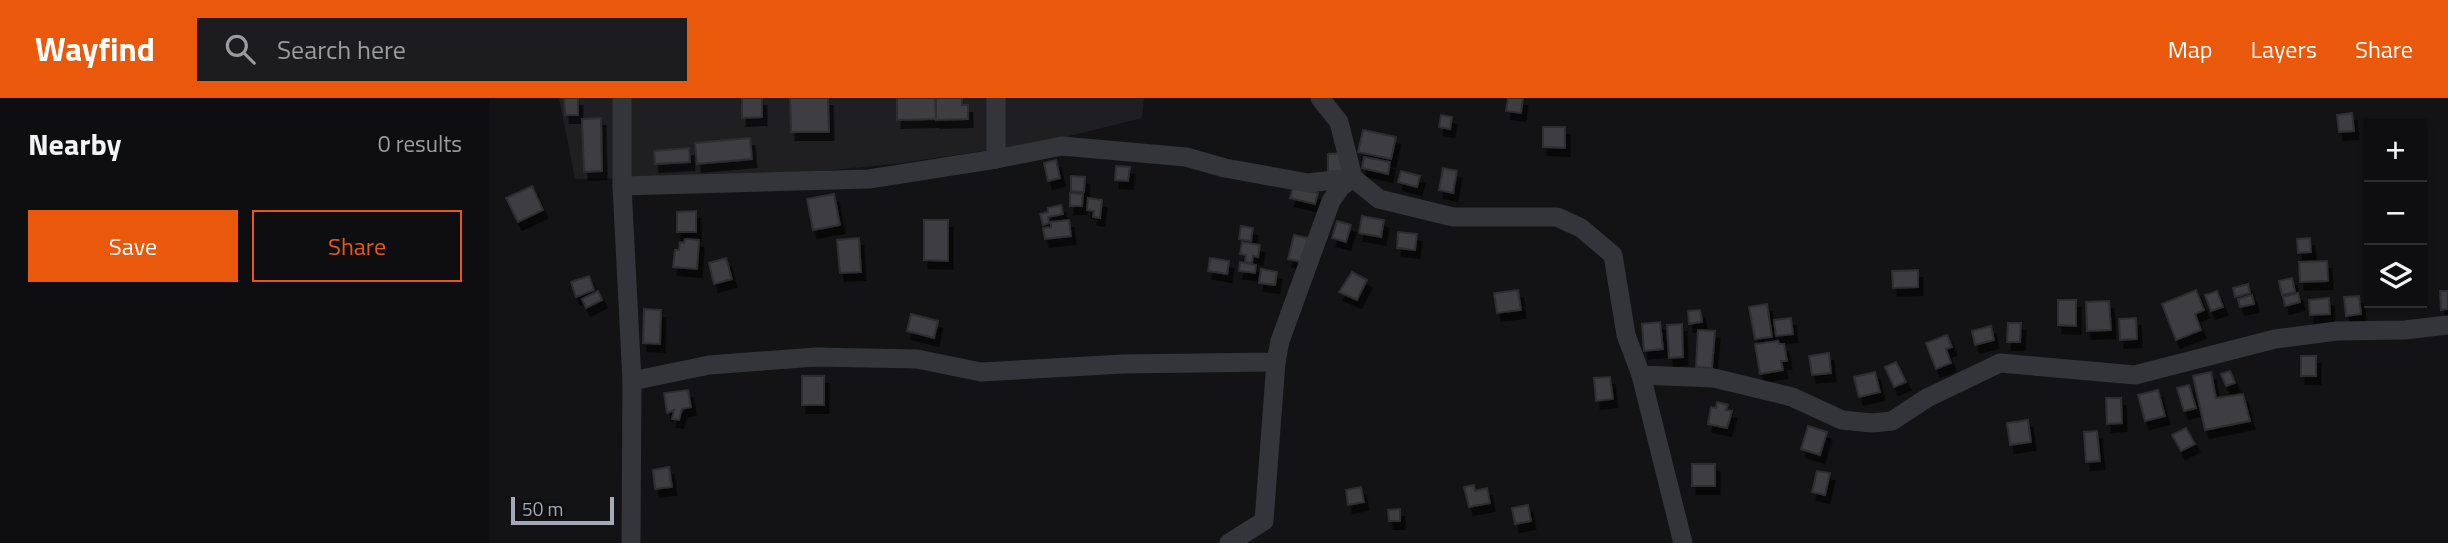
<!DOCTYPE html>
<html lang="en">
<head>
<meta charset="utf-8">
<style>
  :root { --surface:#0e0e10; --page:#1c1c1e; --text:#f1f3f6; --muted:#9b9c9f; --line:#2e2e30; --accent:#ea580c }
  body { margin:0; font-family:"Titillium Web",sans-serif; background:var(--page); color:var(--text) }
  .controls { position:absolute; right:21px; top:21px; display:grid; overflow:hidden; border-radius:0px; box-shadow:0 2px 5px #0004 }
  .controls button { width:63px; height:63px; display:grid; place-items:center; padding:0; border:0; border-bottom:2px solid var(--line); background:var(--surface); color:var(--text); font:35px sans-serif }
  .scale { position:absolute; left:21px; bottom:18px; width:103px; box-sizing:border-box; padding-left:7px; border:4px solid #a3a9b6; border-top:0; font-size:19px; line-height:24px; white-space:nowrap; color:#a3a9b6; -webkit-text-stroke:5px #0e0e10; paint-order:stroke }
  .list { margin:0; padding:0; list-style:none }
  h2 { display:flex; justify-content:space-between; align-items:center; height:91px; margin:0; padding:0 28px; font-size:30px }
  h2 small { font-size:23px; font-weight:400; color:var(--muted) }
  .actions { display:flex; gap:14px; padding:21px 28px }
  .actions a { flex:1; padding:16px 0; border:2px solid var(--accent); border-radius:0px; text-align:center; font-size:24px; color:var(--accent) }
  .actions .main { background:var(--accent); color:#fff }
  .icon { flex:none; width:38px; height:38px; fill:none; stroke:currentColor; stroke-width:2; stroke-linecap:round; stroke-linejoin:round }
  .map { position:relative; flex:none; width:1958px; height:445px; overflow:hidden }
  header { display:flex; align-items:center; gap:42px; box-sizing:border-box; height:98px; padding:0 35px; background:var(--accent); color:#fff }
  header strong { font-size:33px }
  nav { display:flex; gap:38px; margin-inline-start:auto; font-size:24px }
  .search { width:490px; height:63px; background:var(--page); display:flex; align-items:center; gap:18px; box-sizing:border-box; padding:0 24px; border-radius:0px; color:var(--muted); font-size:26px }
  main { display:flex }
  aside { flex:1; background:var(--surface) }
  .map>svg:first-child { display:block }
  .built { fill:#1f1f22 }
  .building { fill:#3c3e42; stroke:#2d2d31; stroke-width:2; filter:url(#shadow) }
  .lines { fill:none; stroke-linecap:round; stroke-linejoin:round }
  .minor { stroke:#34353a; stroke-width:19 }
</style>
</head>
<body>
<header>
<strong>Wayfind</strong>
<div class="search"><svg class="icon" aria-label="search" viewBox="0 0 24 24"><circle cx="10" cy="10" r="6"/><path d="M15 15l6 6"/></svg>Search here</div>
<nav><a>Map</a><a>Layers</a><a>Share</a></nav>
</header>
<main>
<aside>
<h2>Nearby<small>0 results</small></h2>
<ul class="list">
</ul>
<div class="actions"><a class="main">Save</a><a>Share</a></div>
</aside>
<div class="map">
<svg width="1958" height="445" viewBox="0 0 1958 445">
  <defs>
    <filter id="shadow"><feDropShadow dx="4.5" dy="8" stdDeviation="0" flood-color="#0009"/></filter>
  </defs>
  <rect width="100%" height="100%" fill="#131315"/>
  <!-- built -->
  <polygon class="built" points="69,0 654,0 652,20 559,43 405,66 276,78 85,81"/>
  <!-- building -->
  <g class="building">
    <polygon points="74,0 88,0 88,17 75,17"/>
    <polygon points="252,0 272,0 272,19 252,20"/>
    <polygon points="300,0 338,0 339,34 301,34"/>
    <polygon points="407,0 445,0 446,21 407,22"/>
    <polygon points="446,0 472,0 472,7 478,7 478,21 446,22"/>
    <polygon points="1018,0 1033,0 1031,15 1016,13"/>
    <polygon points="1862,15 1864,33 1849,34 1847,17"/>
    <polygon points="951,17 962,19 960,31 949,29"/>
    <polygon points="111,20 112,73 94,74 92,21"/>
    <polygon points="1053,29 1075,29 1075,50 1053,49"/>
    <polygon points="873,32 906,39 901,61 868,54"/>
    <polygon points="260,40 262,61 207,66 205,45"/>
    <polygon points="199,50 200,64 165,66 164,53"/>
    <polygon points="853,55 854,73 838,74 838,56"/>
    <polygon points="874,59 900,64 898,76 872,70"/>
    <polygon points="566,62 570,80 558,83 554,65"/>
    <polygon points="626,68 640,69 638,83 625,82"/>
    <polygon points="953,70 967,73 963,95 949,92"/>
    <polygon points="911,73 930,78 927,89 908,84"/>
    <polygon points="581,78 595,79 594,94 581,93"/>
    <polygon points="42,88 53,112 28,124 16,100"/>
    <polygon points="803,89 828,95 825,106 800,100"/>
    <polygon points="580,95 593,96 592,108 580,108"/>
    <polygon points="344,96 350,127 323,132 317,101"/>
    <polygon points="598,100 612,102 610,120 603,119 604,113 597,112"/>
    <polygon points="571,107 573,116 558,119 559,125 553,127 550,116 558,114 558,110"/>
    <polygon points="206,113 206,134 187,134 187,114"/>
    <polygon points="872,118 894,122 891,139 869,135"/>
    <polygon points="434,122 458,122 458,163 434,162"/>
    <polygon points="579,122 581,138 555,141 553,130 561,129 561,124"/>
    <polygon points="847,123 861,127 856,144 842,140"/>
    <polygon points="751,128 763,130 761,143 749,141"/>
    <polygon points="908,134 927,136 925,152 907,150"/>
    <polygon points="804,137 818,140 812,164 798,161"/>
    <polygon points="369,140 371,174 350,175 347,142"/>
    <polygon points="1820,140 1821,154 1808,155 1807,141"/>
    <polygon points="195,141 209,142 207,171 183,169 185,152 189,152 190,144 194,145"/>
    <polygon points="752,144 770,147 768,159 763,158 762,165 755,164 756,157 750,156"/>
    <polygon points="236,160 242,181 224,186 219,165"/>
    <polygon points="720,160 739,163 737,176 718,173"/>
    <polygon points="1837,163 1838,183 1810,184 1809,164"/>
    <polygon points="750,164 766,167 765,175 749,173"/>
    <polygon points="771,171 787,174 785,187 769,185"/>
    <polygon points="1428,172 1428,189 1403,190 1402,173"/>
    <polygon points="862,174 877,182 867,202 849,194"/>
    <polygon points="99,178 104,192 86,199 81,184"/>
    <polygon points="1802,180 1805,194 1792,197 1789,183"/>
    <polygon points="1758,186 1760,195 1745,199 1743,190"/>
    <polygon points="1028,192 1031,212 1007,215 1004,195"/>
    <polygon points="1706,192 1714,212 1705,216 1711,232 1686,242 1672,206"/>
    <polygon points="108,193 112,202 96,210 92,201"/>
    <polygon points="1727,193 1733,209 1721,213 1715,197"/>
    <polygon points="1950,193 1958,193 1958,211 1951,212"/>
    <polygon points="1808,195 1810,204 1795,208 1793,199"/>
    <polygon points="1762,197 1764,206 1750,209 1748,201"/>
    <polygon points="1869,198 1871,216 1856,218 1854,199"/>
    <polygon points="1839,200 1840,216 1820,217 1819,202"/>
    <polygon points="1568,202 1586,202 1586,228 1568,227"/>
    <polygon points="1619,203 1621,232 1597,233 1596,204"/>
    <polygon points="1277,206 1282,239 1265,241 1259,209"/>
    <polygon points="154,211 171,212 170,246 153,245"/>
    <polygon points="1210,212 1212,224 1199,226 1198,213"/>
    <polygon points="421,216 448,223 444,240 417,233"/>
    <polygon points="1301,220 1303,236 1286,238 1284,222"/>
    <polygon points="1646,220 1647,241 1630,242 1629,221"/>
    <polygon points="1170,224 1173,251 1154,253 1152,226"/>
    <polygon points="1518,225 1531,225 1530,244 1517,244"/>
    <polygon points="1192,226 1193,259 1179,260 1177,227"/>
    <polygon points="1501,228 1504,242 1485,247 1482,233"/>
    <polygon points="1208,232 1225,233 1222,270 1206,269"/>
    <polygon points="1457,237 1462,249 1456,251 1461,265 1446,271 1436,245"/>
    <polygon points="1288,243 1289,246 1294,246 1297,263 1291,263 1293,272 1270,276 1265,246"/>
    <polygon points="1339,255 1341,275 1322,277 1319,258"/>
    <rect x="1811" y="258" width="15" height="20"/>
    <polygon points="1406,264 1416,284 1404,289 1395,269"/>
    <polygon points="1740,273 1745,285 1736,288 1731,276"/>
    <polygon points="1385,274 1390,294 1369,299 1364,279"/>
    <polygon points="1721,274 1726,300 1753,296 1760,323 1715,332 1703,278"/>
    <rect x="312" y="278" width="22" height="29"/>
    <polygon points="1120,279 1123,301 1106,303 1104,280"/>
    <polygon points="1699,287 1706,310 1694,313 1687,290"/>
    <polygon points="198,292 201,309 192,311 189,322 182,321 184,312 177,315 174,295"/>
    <polygon points="1668,292 1675,318 1655,323 1648,297"/>
    <polygon points="1616,300 1631,300 1632,325 1617,326"/>
    <polygon points="1227,304 1238,307 1236,312 1242,313 1237,330 1218,326 1221,309 1226,310"/>
    <polygon points="1538,322 1541,344 1520,347 1517,325"/>
    <polygon points="1318,328 1337,334 1330,357 1311,351"/>
    <polygon points="1696,330 1705,346 1691,353 1682,337"/>
    <polygon points="1607,333 1610,363 1596,364 1594,334"/>
    <rect x="1202" y="366" width="23" height="22"/>
    <polygon points="179,369 182,389 165,391 163,372"/>
    <polygon points="1327,373 1340,375 1335,397 1322,394"/>
    <polygon points="984,387 985,393 997,390 1000,405 979,409 974,389"/>
    <polygon points="871,389 874,404 858,407 856,392"/>
    <polygon points="1038,407 1041,423 1025,426 1022,410"/>
    <polygon points="910,411 910,423 899,423 898,412"/>
  </g>
  <g class="lines">
    <!-- minor -->
    <g class="minor">
      <polyline points="132,0 132,88 142,283 141,445"/>
      <polyline points="830,0 849,24 863,80 889,101 963,119 1067,119 1091,130 1123,157 1136,237 1151,277 1224,280 1302,299 1352,322 1382,325 1402,323 1437,300 1510,265 1645,277 1785,241 1847,233 1915,232 1958,227"/>
      <polyline points="506,61 506,0"/>
      <polyline points="132,88 379,81 506,61 572,48 696,59 735,70 818,85 862,80"/>
      <polyline points="1151,277 1193,445"/>
      <polyline points="142,283 219,267 326,259 427,261 491,274 633,266 786,264 790,243 841,103 851,89 863,80"/>
      <polyline points="739,445 774,423 786,264"/>
    </g>
  </g>
</svg>
<div class="controls">
<button>+</button>
<button>−</button>
<button><svg class="icon" aria-label="layers" viewBox="0 0 24 24"><path d="M12 4l9 5-9 5-9-5zM3 14l9 5 9-5"/></svg></button>
</div>
<div class="scale">50 m</div>
</div>
</main>
</body>
</html>
